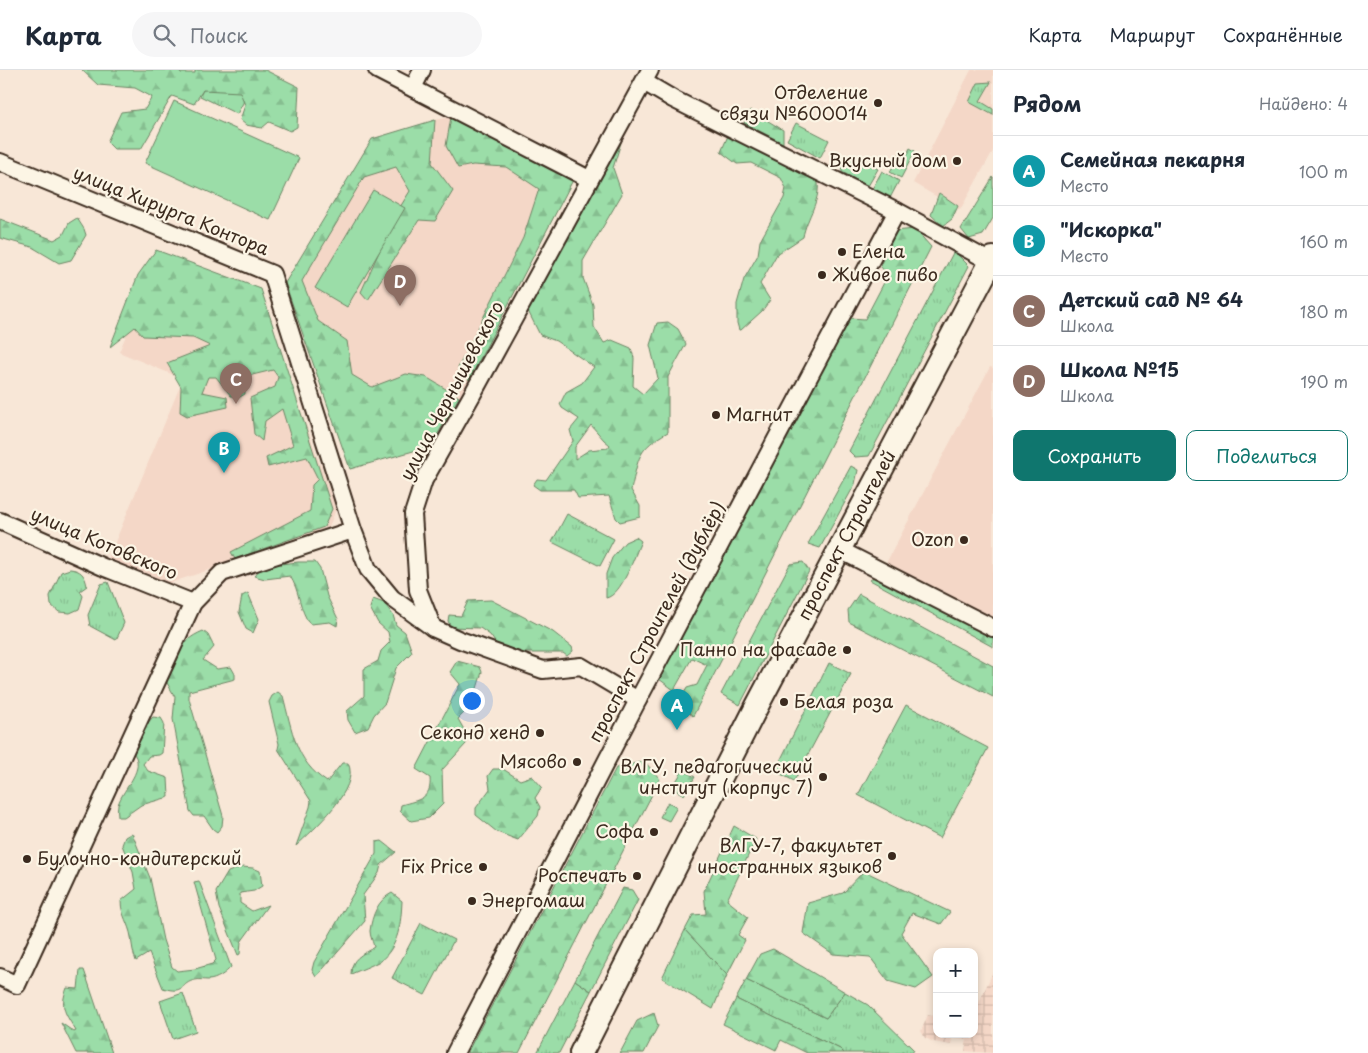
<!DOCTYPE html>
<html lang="ru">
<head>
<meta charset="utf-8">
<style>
  :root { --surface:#fff; --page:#f6f6f7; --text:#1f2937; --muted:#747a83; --line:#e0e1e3; --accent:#0f766e }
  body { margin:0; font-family:"Playpen Sans",sans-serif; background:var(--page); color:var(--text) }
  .controls { position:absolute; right:15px; bottom:15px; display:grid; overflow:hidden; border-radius:10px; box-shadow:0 2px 8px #0003 }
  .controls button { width:45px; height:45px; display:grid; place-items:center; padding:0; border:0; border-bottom:1px solid var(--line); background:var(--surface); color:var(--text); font:25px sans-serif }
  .you { position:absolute; left:471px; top:630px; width:18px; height:18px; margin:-12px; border:4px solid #fff; border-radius:50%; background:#1a73e8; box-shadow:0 0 0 8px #1a73e833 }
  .badge { display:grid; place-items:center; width:32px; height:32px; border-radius:50%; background:var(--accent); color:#fff; font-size:16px; font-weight:700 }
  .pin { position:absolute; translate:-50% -41px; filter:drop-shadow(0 1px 2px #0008) }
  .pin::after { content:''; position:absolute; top:26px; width:18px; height:15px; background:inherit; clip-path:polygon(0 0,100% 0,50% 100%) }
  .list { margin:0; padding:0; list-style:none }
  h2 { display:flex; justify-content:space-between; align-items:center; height:65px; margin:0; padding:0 20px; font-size:21px }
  h2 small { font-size:16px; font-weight:400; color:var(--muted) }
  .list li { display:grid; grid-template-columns:32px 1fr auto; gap:15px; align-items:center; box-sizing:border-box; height:70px; padding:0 20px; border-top:1px solid var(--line) }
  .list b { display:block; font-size:19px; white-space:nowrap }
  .list p { margin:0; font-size:16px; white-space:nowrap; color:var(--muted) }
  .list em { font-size:16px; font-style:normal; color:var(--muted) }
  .actions { display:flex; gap:10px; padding:15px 20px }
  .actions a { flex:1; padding:11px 0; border:1px solid var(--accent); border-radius:10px; text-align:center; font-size:18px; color:var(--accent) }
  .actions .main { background:var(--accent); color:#fff }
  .icon { flex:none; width:28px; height:28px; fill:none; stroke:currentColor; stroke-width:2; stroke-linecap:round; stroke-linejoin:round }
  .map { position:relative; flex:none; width:993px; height:983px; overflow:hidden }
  header { display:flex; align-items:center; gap:30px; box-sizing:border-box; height:70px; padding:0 25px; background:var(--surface); border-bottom:1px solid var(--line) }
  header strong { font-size:24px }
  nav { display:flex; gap:28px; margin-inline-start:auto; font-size:18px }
  .search { width:350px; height:45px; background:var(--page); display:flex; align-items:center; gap:12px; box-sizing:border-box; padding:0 18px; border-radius:28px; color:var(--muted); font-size:19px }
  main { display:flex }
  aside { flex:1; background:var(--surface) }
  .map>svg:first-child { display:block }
  .built { fill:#f4d7c7 }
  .industrial { fill:url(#industrial-grid) }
  .grass { fill:url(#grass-tufts); stroke:#6b8463 }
  .forest { fill:url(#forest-firs); stroke:#6b8463; fill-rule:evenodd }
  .pitch { fill:#9bdda8; stroke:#6b8463 }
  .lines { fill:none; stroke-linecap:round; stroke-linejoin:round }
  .street-casing { stroke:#3b2a1e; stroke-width:20 }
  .secondary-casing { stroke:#3b2a1e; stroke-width:26 }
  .street { stroke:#fcf5e5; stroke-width:16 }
  .secondary { stroke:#fcf5e5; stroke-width:22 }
  .poi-dot { fill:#3b2a1e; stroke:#fcf5e5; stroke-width:2 }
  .labels { text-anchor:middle; stroke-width:4.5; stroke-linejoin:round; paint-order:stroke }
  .poi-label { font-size:18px; fill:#3b2a1e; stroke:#fcf5e5; text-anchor:end }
  .street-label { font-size:18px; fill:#3b2a1e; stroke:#fcf5e5 }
</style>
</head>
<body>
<header>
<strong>Карта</strong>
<div class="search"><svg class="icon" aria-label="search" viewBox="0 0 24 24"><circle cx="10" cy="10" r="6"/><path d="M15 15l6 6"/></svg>Поиск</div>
<nav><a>Карта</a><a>Маршрут</a><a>Сохранённые</a></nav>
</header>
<main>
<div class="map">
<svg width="993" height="983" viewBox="0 0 993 983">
  <defs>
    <pattern id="industrial-grid" width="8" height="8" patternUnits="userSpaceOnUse" patternTransform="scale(1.25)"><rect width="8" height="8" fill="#f4d7c7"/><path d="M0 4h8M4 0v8" fill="none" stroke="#d2b9aa"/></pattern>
    <pattern id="grass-tufts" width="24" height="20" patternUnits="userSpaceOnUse" patternTransform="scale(1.25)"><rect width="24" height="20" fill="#9bdda8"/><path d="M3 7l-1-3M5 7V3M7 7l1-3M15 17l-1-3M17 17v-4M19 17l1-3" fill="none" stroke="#86be90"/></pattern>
    <pattern id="forest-firs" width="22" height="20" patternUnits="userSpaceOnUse" patternTransform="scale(1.25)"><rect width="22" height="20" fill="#9bdda8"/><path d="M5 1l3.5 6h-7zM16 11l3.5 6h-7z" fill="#86be90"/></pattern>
  </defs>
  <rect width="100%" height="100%" fill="#f8e7d7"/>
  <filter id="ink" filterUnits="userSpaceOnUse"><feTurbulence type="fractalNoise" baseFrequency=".02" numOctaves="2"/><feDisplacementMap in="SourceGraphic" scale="10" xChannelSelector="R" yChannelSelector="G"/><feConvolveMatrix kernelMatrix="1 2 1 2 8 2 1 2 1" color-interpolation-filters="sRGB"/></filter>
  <g filter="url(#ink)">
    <!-- built -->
    <g class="built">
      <polygon points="971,0 993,0 993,81 960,140 913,113"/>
      <polygon points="451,47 573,110 464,320 431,376 350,399 285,213 372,69 435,50"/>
      <polygon points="160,186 260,225 336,439 328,460 170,513 108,489 183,309 119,282"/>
      <polygon points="990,297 993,298 993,551 885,495"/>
    </g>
    <!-- industrial -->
    <polygon class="industrial" points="993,902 993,983 965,981 967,969 952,967 951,975 934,972 925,968 921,961 928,945 937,947 937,964 974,964 974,943"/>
    <!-- grass -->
    <g class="grass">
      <polygon points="212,3 249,22 237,44 200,26"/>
      <polygon points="991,12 980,31 993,39 993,45 969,32 978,13"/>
      <polygon points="796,53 829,70 820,88 787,70"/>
      <polygon points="910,78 915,81 901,108 890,102 900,83 906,86"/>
      <polygon points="846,86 853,86 878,99 868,116 842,102 841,95"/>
      <polygon points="882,101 899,111 890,128 872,119"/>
      <polygon points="954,181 969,196 869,386 855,387 849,381"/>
      <polygon points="851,396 858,400 855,414 820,478 808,474"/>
      <polygon points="567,444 614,469 600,496 552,472"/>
      <path d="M70 499C81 500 85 505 87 516L80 521 83 526 79 539 70 543 59 542 51 535 50 526 61 502Z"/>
      <polygon points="108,512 124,553 116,570 90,556 88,545 101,514"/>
      <polygon points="829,593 851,604 794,711 775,701"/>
      <polygon points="906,635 988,678 940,768 858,725"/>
      <polygon points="421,853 454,870 425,925 392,908"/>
      <polygon points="685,860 727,905 713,939 662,908"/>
      <polygon points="575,910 591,921 559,983 537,983"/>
      <polygon points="746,910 826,948 845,922 868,935 914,980 912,983 844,983 840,979 736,929"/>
      <polygon points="183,923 196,961 173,969 160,931"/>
    </g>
    <!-- forest -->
    <g class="forest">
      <polygon points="82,0 179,0 181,3 195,3 195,0 265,0 299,17 297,57 290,61 269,52 262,58 246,55 240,50 245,35 240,22 203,20 194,34 172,26 141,79 114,79 107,72 121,42 145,39 152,27 135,18 98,15"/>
      <polygon points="750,40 783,60 783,73 744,53"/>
      <path d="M630 44 613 98 622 124 583 191V208L593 235 594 257 604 273 612 270 631 278 634 288 633 316 643 324 658 308 650 275 657 253 668 252 678 259 686 274 668 307V362C637 379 639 387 631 420L640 436V447L620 452 616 448 609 426 578 428 574 420H540L533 415 537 409 546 410 573 371 570 360 579 349 562 338 560 334 566 322 582 313 594 297 556 271 540 265 525 235ZM591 355 604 370 610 375 608 378 589 380 575 389V377Z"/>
      <polygon points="451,47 573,110 469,310 458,298 523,168 539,119 506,97 473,95 458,98 446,76"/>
      <polygon points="435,50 432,93 453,121 435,151 419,150 368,230 361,222 397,142 410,121 396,97 364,107 302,211 318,251 347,271 352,305 372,317 406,304 426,307 459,327 431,376 350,399 285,213 372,69"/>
      <path d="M730 61 817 108C823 128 806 148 803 167L777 184 760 214 770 230 762 241 741 260H739L737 253V234L744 209 758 185 760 171 784 128 786 118 781 108 751 93 737 94 721 82Z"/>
      <polygon points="993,107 993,148 983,165 969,169 961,159"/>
      <polygon points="939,123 958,136 952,149 943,156 931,145"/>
      <polygon points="77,148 84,159 86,165 71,190 59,193 32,177 0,168 0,149 54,170 63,165 69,153"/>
      <polygon points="915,159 931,177 693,646 678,634 687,618 697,615 707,595 692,588 674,620 659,609 850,248 865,249 888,205 880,196 895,161"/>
      <polygon points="156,180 261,219 332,439 324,457 235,489 231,482 310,441 312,415 318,409 307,387 268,397 266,388 293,375 282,339 265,351 262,371 254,364 250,328 275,317 278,307 273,300 244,307 245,324 240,327 231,326 216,307 208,307 202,322 227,327 228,337 187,346 180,342 181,317 167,293 210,276 193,268 143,266 135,257 110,277 138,205"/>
      <path d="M636 467 641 471C635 485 622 525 606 528V504L612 488 625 472Z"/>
      <path d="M298 492H315L320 499 327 526 338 549 337 556 330 552 310 554C299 540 300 521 290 506L265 509 254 506 263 496Z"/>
      <polygon points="803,492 809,501 740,635 721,624 790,494"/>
      <polygon points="879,503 993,564 993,577 870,510"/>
      <polygon points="248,523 259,549 253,563 246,559 239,542 242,526"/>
      <polygon points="859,524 993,596 993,627 849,552 848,540"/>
      <polygon points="373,529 384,533 393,545 396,555 405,562 412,582 396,598 385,633 374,645 368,657 355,662 348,650 347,641 364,626 364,599 378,591 381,581 390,572 388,562 378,553 370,538"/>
      <polygon points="491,530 553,562 572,577 573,581 567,586 563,583 519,583 497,575 490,565 480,558 451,557 448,551 449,545 461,546 468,531"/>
      <path d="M203 561 208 565 214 577 203 590 217 599 231 597 235 604V609L189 621V629L223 746 222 756 217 762 213 759 204 746H194L190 741 173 649 175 627 166 611C176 587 177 572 203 561Z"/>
      <path d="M457 591 480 597 482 602 472 635 458 649 467 665 466 674 442 700 443 734 429 748 411 751 400 741 401 735C418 730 432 729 430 708L416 699 460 614 450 602Z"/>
      <path d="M278 622 283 626C292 660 295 691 327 712L342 693H348C361 718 313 760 296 776L310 737 311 731 278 679 279 674 269 632 272 626Z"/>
      <path d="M153 647 161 648 164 653 162 683 159 685 149 686 143 694 148 701 168 708 169 727 141 735 124 747H118C118 743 117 739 118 735 123 717 148 699 132 681L142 659Z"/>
      <polygon points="644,691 660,709 519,983 467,983 616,698"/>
      <polygon points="493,699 503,699 520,710 532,706 542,717 535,728 540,737 538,746 518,770 497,762 476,745 476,738 490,719 488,706"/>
      <polygon points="683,700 695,707 684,725 672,718"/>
      <polygon points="668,732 677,737 669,751 660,747"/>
      <polygon points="734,756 756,769 727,830 748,847 738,865 745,870 727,905 685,860 693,845 706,844 704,821"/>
      <path d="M132 763 150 808 163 870 172 897 177 901 195 899 212 894 216 890 194 812 199 811 231 897C226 903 216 910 208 910 204 910 199 909 195 910 180 913 185 925 163 918L149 883 136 891C133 883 132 875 131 867 129 854 121 845 121 831L136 819 133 802 122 775 125 767Z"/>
      <polygon points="382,771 396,782 381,795 379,803 363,825 365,851 316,907 312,900 314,892 376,784 376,772"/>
      <polygon points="242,797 253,798 260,801 262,816 254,821 240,823 240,833 252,841 268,835 241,872 240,884 238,885 219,838 216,822 228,802"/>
      <polygon points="864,801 950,842 941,854 912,843 901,863 933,907 916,919 888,911 870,887 833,884 803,863 808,833 843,823"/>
      <polygon points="623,818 632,820 638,830 591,921 575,910"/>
      <path d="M392 823 402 831C401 852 399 877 380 891 371 896 360 900 351 904 351 888 362 885 374 877 373 872 370 866 370 861 372 845 378 830 392 823Z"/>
      <polygon points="773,879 845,922 826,948 746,910 760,884"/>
      <path d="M80 900H84L112 983H76L61 953 74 962 76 961C66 944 59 938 67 918L78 919Z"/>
      <polygon points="736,929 840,979 844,983 807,983 781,970 776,980 723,954"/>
      <polygon points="654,943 658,956 644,983 620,983 637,951"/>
    </g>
    <!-- pitch -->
    <g class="pitch">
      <polygon points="174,31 299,88 270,150 145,93"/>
      <polygon points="373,120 405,138 347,237 315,218"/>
    </g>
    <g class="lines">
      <!-- street casing -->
      <g class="street-casing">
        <g id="street">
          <polyline points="377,0 589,109"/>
          <polyline points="644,12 673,29 897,141 991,192"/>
          <polyline points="413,18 422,0"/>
          <polyline points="0,92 272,204 353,460 368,499 392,528 433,558 460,570 543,600 581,596 638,630"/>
          <polyline points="0,451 103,497 193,533"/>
          <polyline points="840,480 993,558"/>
          <polyline points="433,558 418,520 413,444 424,410 472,325 650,0"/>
          <polyline points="0,907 17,915 193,533 222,503 353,460"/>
          <polyline points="455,983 638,630 897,141"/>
        </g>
      </g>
      <!-- secondary casing -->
      <g class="secondary-casing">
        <g id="secondary">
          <path id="s1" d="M581 983 757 636 993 188"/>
        </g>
      </g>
      <!-- street -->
      <use href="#street" class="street"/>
      <!-- secondary -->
      <use href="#secondary" class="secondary"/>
    </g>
  </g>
  <!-- markers -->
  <g class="poi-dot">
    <circle cx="878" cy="33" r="5"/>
    <circle cx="957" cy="91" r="5"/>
    <circle cx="842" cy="182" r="5"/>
    <circle cx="822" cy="205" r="5"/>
    <circle cx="716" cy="345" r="5"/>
    <circle cx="964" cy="470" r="5"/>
    <circle cx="847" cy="580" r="5"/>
    <circle cx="784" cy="632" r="5"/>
    <circle cx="540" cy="663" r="5"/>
    <circle cx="577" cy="692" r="5"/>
    <circle cx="823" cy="707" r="5"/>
    <circle cx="654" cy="762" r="5"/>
    <circle cx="892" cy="786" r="5"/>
    <circle cx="27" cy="789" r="5"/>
    <circle cx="483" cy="797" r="5"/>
    <circle cx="637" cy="806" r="5"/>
    <circle cx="472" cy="831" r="5"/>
  </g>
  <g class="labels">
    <!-- poi labels -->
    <g class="poi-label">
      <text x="868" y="29">Отделение<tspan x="868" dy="21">связи №600014</tspan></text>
      <text x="947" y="97">Вкусный дом</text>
      <text x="852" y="188" text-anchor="start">Елена</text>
      <text x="832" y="211" text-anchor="start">Живое пиво</text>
      <text x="726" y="351" text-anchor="start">Магнит</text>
      <text x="954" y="476">Ozon</text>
      <text x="837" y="586">Панно на фасаде</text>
      <text x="794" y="638" text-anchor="start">Белая роза</text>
      <text x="530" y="669">Секонд хенд</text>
      <text x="567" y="698">Мясово</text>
      <text x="813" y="703">ВлГУ, педагогический<tspan x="813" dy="21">институт (корпус 7)</tspan></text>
      <text x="644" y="768">Софа</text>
      <text x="882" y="782">ВлГУ-7, факультет<tspan x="882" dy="21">иностранных языков</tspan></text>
      <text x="37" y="795" text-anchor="start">Булочно-кондитерский</text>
      <text x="473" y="803">Fix Price</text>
      <text x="627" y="812">Роспечать</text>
      <text x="482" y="837" text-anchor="start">Энергомаш</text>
    </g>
    <!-- street labels -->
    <g class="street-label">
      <text transform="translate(171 141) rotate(22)" y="6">улица Хирурга Контора</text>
      <text transform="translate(452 321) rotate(-62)" y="6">улица Чернышевского</text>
      <text dy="6" stroke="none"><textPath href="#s1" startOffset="582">проспект Строителей</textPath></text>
      <text transform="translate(104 474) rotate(23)" y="6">улица Котовского</text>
      <text transform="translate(657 552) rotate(-62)" y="6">проспект Строителей (дублёр)</text>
    </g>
  </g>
</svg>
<div class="controls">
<button>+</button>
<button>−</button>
</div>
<div class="you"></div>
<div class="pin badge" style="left:677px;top:660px;background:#0f9aa8">A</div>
<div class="pin badge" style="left:224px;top:403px;background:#0f9aa8">B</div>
<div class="pin badge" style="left:236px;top:334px;background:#8d6e63">C</div>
<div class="pin badge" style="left:400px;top:236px;background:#8d6e63">D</div>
</div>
<aside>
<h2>Рядом<small>Найдено: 4</small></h2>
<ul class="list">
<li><span class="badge" style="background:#0f9aa8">A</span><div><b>Семейная пекарня</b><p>Место</p></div><em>100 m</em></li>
<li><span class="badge" style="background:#0f9aa8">B</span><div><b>&quot;Искорка&quot;</b><p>Место</p></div><em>160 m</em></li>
<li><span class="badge" style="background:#8d6e63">C</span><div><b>Детский сад № 64</b><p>Школа</p></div><em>180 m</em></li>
<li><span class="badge" style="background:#8d6e63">D</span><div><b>Школа №15</b><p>Школа</p></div><em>190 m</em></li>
</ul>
<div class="actions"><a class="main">Сохранить</a><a>Поделиться</a></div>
</aside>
</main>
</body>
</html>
